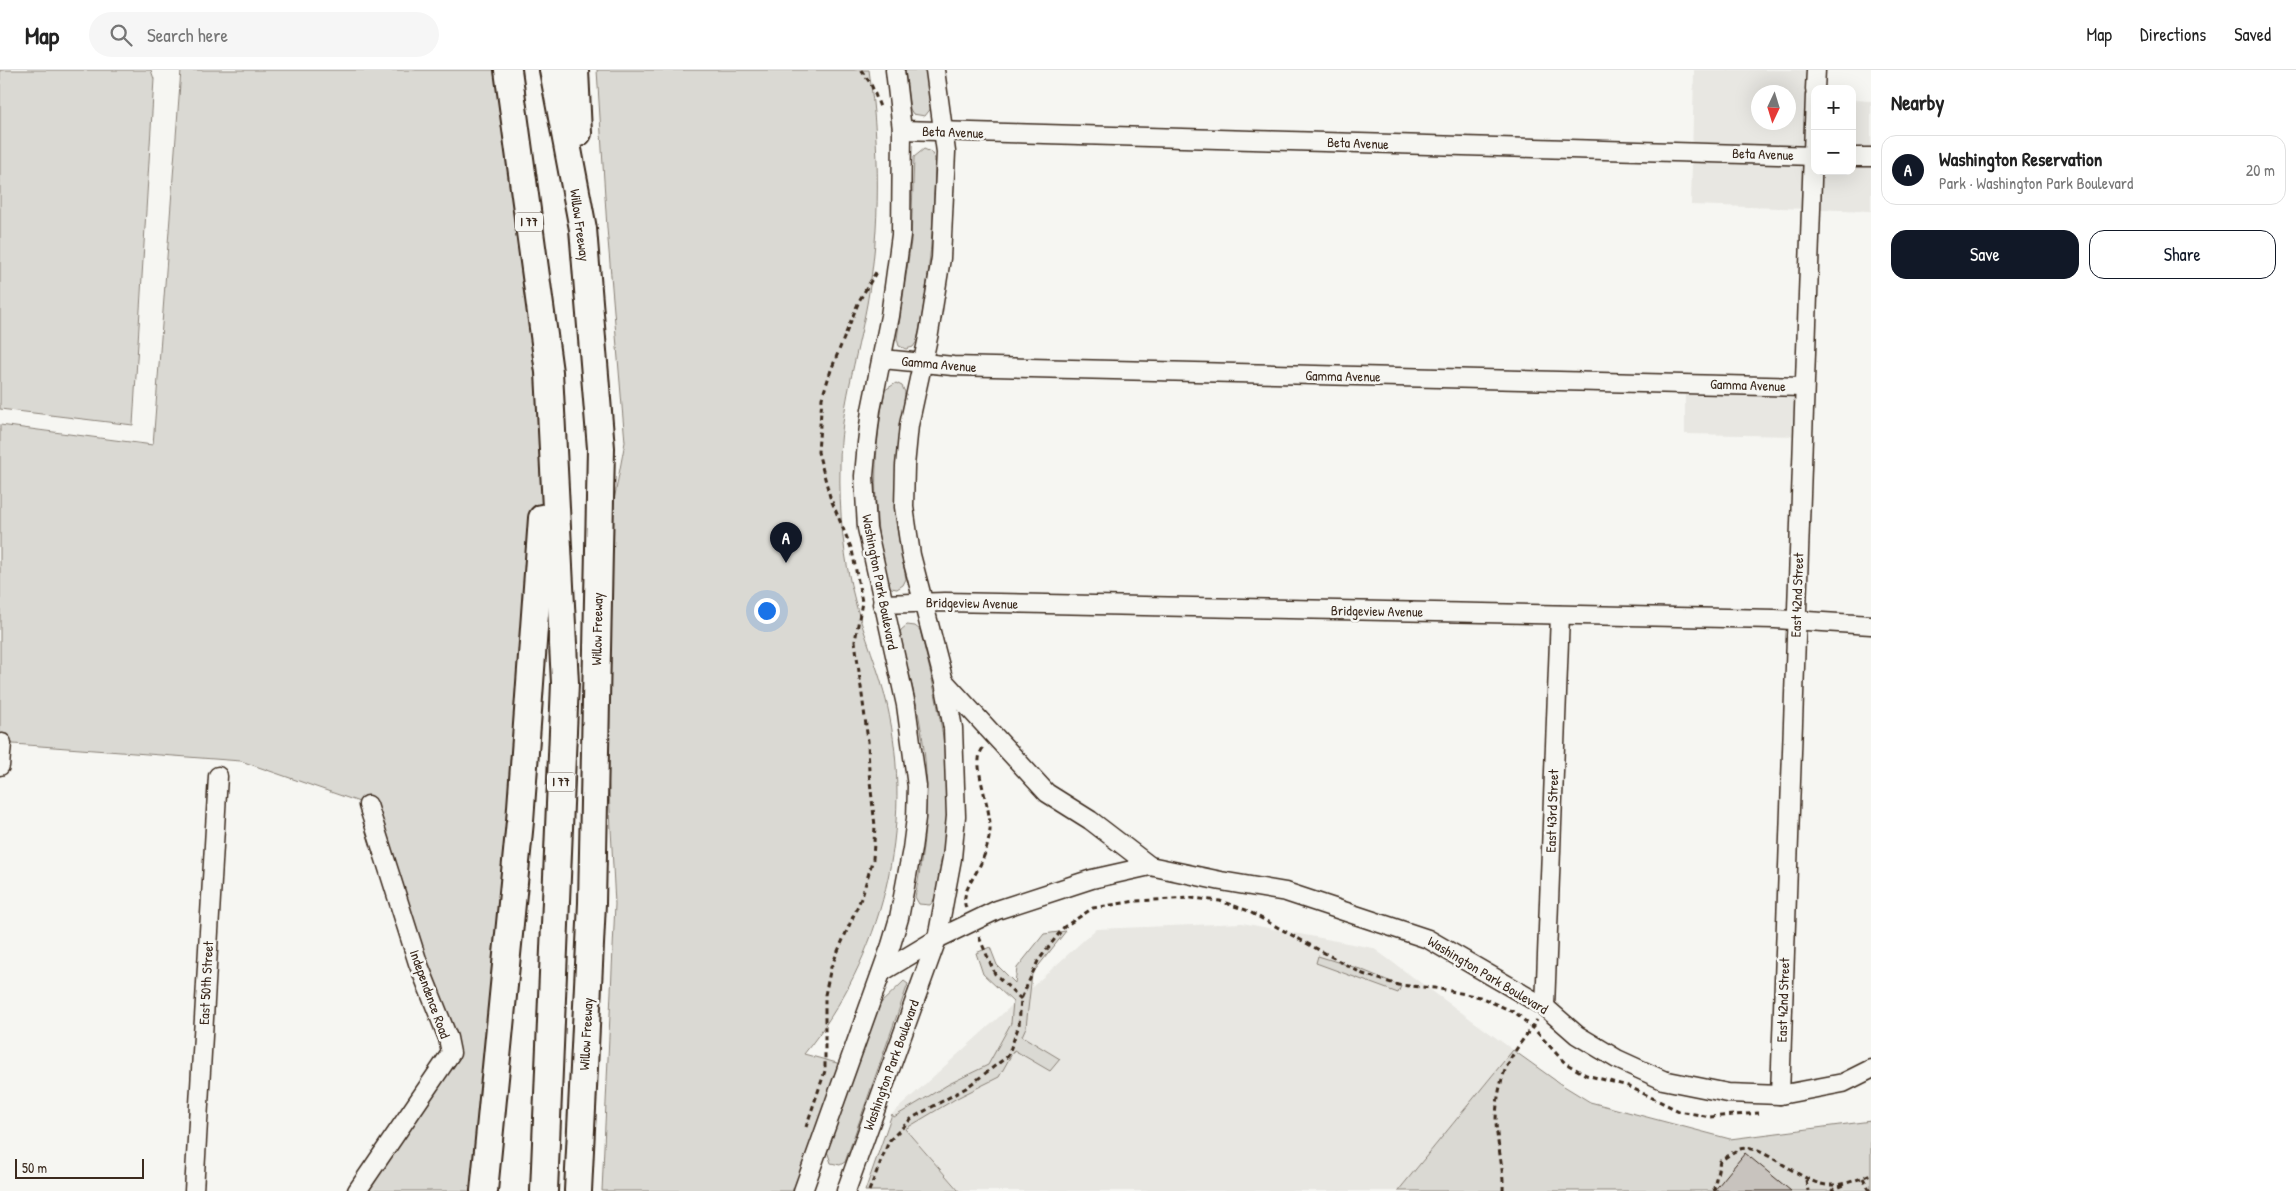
<!DOCTYPE html>
<html lang="en">
<head>
<meta charset="utf-8">
<style>
  :root { --surface:#fff; --page:#f6f6f6; --text:#222; --muted:#767676; --line:#e0e0e0; --accent:#111827 }
  body { margin:0; font-family:"Patrick Hand",sans-serif; background:var(--page); color:var(--text) }
  .controls { position:absolute; right:15px; top:15px; display:grid; overflow:hidden; border-radius:10px; box-shadow:0 5px 20px #0002 }
  .controls button { width:45px; height:45px; display:grid; place-items:center; padding:0; border:0; border-bottom:1px solid var(--line); background:var(--surface); color:var(--text); font:25px sans-serif }
  .compass { position:absolute; left:1751px; top:15px; width:45px; height:45px; border-radius:50%; background:var(--surface); box-shadow:0 5px 20px #0002; rotate:184deg }
  .scale { position:absolute; left:15px; bottom:12px; width:129px; box-sizing:border-box; padding-left:5px; border:2px solid #3b2a1e; border-top:0; font-size:14px; line-height:18px; white-space:nowrap; color:#3b2a1e; -webkit-text-stroke:4px #f6f6f2; paint-order:stroke }
  .you { position:absolute; left:766px; top:540px; width:18px; height:18px; margin:-12px; border:4px solid #fff; border-radius:50%; background:#1a73e8; box-shadow:0 0 0 8px #1a73e833 }
  .badge { display:grid; place-items:center; width:32px; height:32px; border-radius:50%; background:var(--accent); color:#fff; font-size:16px; font-weight:700 }
  .pin { position:absolute; translate:-50% -41px; filter:drop-shadow(0 1px 2px #0008) }
  .pin::after { content:''; position:absolute; top:26px; width:18px; height:15px; background:inherit; clip-path:polygon(0 0,100% 0,50% 100%) }
  .list { margin:0; padding:0; list-style:none }
  h2 { display:flex; justify-content:space-between; align-items:center; height:65px; margin:0; padding:0 20px; font-size:21px }
  h2 small { font-size:16px; font-weight:400; color:var(--muted) }
  .list li { display:grid; grid-template-columns:32px 1fr auto; gap:15px; align-items:center; box-sizing:border-box; height:70px; margin:0 10px 10px; padding:0 10px; border:1px solid var(--line); border-radius:15px }
  .list b { display:block; font-size:19px; white-space:nowrap }
  .list p { margin:0; font-size:16px; white-space:nowrap; color:var(--muted) }
  .list em { font-size:16px; font-style:normal; color:var(--muted) }
  .actions { display:flex; gap:10px; padding:15px 20px }
  .actions a { flex:1; padding:11px 0; border:1px solid var(--accent); border-radius:15px; text-align:center; font-size:18px; color:var(--accent) }
  .actions .main { background:var(--accent); color:#fff }
  .icon { flex:none; width:28px; height:28px; fill:none; stroke:currentColor; stroke-width:2; stroke-linecap:round; stroke-linejoin:round }
  .map { position:relative; flex:none; width:1871px; height:1121px; overflow:hidden }
  header { display:flex; align-items:center; gap:30px; box-sizing:border-box; height:70px; padding:0 25px; background:var(--surface); border-bottom:1px solid var(--line) }
  header strong { font-size:24px }
  nav { display:flex; gap:28px; margin-inline-start:auto; font-size:18px }
  .search { width:350px; height:45px; background:var(--page); display:flex; align-items:center; gap:12px; box-sizing:border-box; padding:0 18px; border-radius:28px; color:var(--muted); font-size:19px }
  main { display:flex }
  aside { flex:1; background:var(--surface) }
  .map>svg:first-child { display:block }
  .built { fill:#e8e7e2; fill-rule:evenodd }
  .green { fill:#dad9d3; stroke:#8a8278 }
  .building { fill:#c8c3be; stroke:#3b2a1e }
  .lines { fill:none; stroke-linecap:round; stroke-linejoin:round }
  .minor-casing { stroke:#3b2a1e; stroke-width:21 }
  .highway-casing { stroke:#3b2a1e; stroke-width:30 }
  .path { stroke:#3b2a1e; stroke-width:3; stroke-dasharray:5 4; stroke-linecap:butt }
  .minor { stroke:#f6f6f2; stroke-width:18 }
  .highway { stroke:#f6f6f2; stroke-width:26 }
  .labels { text-anchor:middle; stroke-width:5; stroke-linejoin:round; paint-order:stroke }
  .shield { fill:#f6f6f2; stroke:#73675e; stroke-width:1 }
  .shield-label { font-size:12px; font-weight:bold; fill:#3b2a1e }
  .street-label { font-size:14px; fill:#3b2a1e; stroke:#f6f6f2 }
</style>
</head>
<body>
<header>
<strong>Map</strong>
<div class="search"><svg class="icon" aria-label="search" viewBox="0 0 24 24"><circle cx="10" cy="10" r="6"/><path d="M15 15l6 6"/></svg>Search here</div>
<nav><a>Map</a><a>Directions</a><a>Saved</a></nav>
</header>
<main>
<div class="map">
<svg width="1871" height="1121" viewBox="0 0 1871 1121">
  <rect width="100%" height="100%" fill="#f6f6f2"/>
  <filter id="ink" filterUnits="userSpaceOnUse"><feTurbulence type="fractalNoise" baseFrequency=".02" numOctaves="2"/><feDisplacementMap in="SourceGraphic" scale="10" xChannelSelector="R" yChannelSelector="G"/><feConvolveMatrix kernelMatrix="1 2 1 2 8 2 1 2 1" color-interpolation-filters="sRGB"/></filter>
  <g filter="url(#ink)">
    <!-- built -->
    <g class="built">
      <path d="M1694 0H1816L1815 101H1852V30L1871 31V141L1691 135ZM1758 22H1788V52H1758Z"/>
      <polygon points="1685,314 1804,317 1803,366 1685,364"/>
      <polygon points="1242,853 1373,878 1513,980 1398,1121 960,1121 892,1044 1096,859"/>
    </g>
    <!-- green -->
    <g class="green">
      <polygon points="0,0 151,0 154,9 133,355 0,339"/>
      <polygon points="181,0 508,0 549,302 539,506 484,1121 357,1121 451,983 368,735 241,691 0,673 0,355 153,375"/>
      <path d="M597 0H869C880 78 881 156 867 234 857 288 840 340 840 395 839 441 843 487 855 531 864 566 879 599 887 634 915 757 883 886 804 984L848 996 803 1121H602L615 834 598 516 625 372 607 158Z"/>
      <polygon points="905,0 926,0 932,37 925,46 913,44 910,39"/>
      <path d="M924 79 931 82 935 89C934 150 930 211 917 271L913 277 906 279 899 276 897 269 911 171 914 87Z"/>
      <path d="M896 313 902 316 905 322 896 401 897 458 906 509 903 515 897 519 891 518C882 505 881 486 879 470 873 419 875 370 885 320Z"/>
      <path d="M907 555 915 556 920 560C940 638 959 722 941 803 939 814 938 827 930 835L919 834 915 827C926 772 931 714 921 659 916 627 907 596 899 565L901 560Z"/>
      <polygon points="1066,861 1032,904 1026,957 1022,966 1060,989 1050,1001 1014,980 999,1007 957,1028 905,1059 959,1121 865,1121 892,1044 894,1047 949,1014 988,995 1011,953 1013,932 983,904 976,883 990,877 997,895 1015,913 1017,898 1044,864"/>
      <polygon points="1318,886 1360,899 1401,916 1398,923 1316,893"/>
      <polygon points="904,911 908,914 845,1092 840,1095 831,1093 827,1081 880,934"/>
      <polygon points="1513,980 1559,1013 1590,1032 1730,1069 1871,1051 1871,1121 1398,1121"/>
    </g>
    <!-- building -->
    <polygon class="building" points="1745,1083 1791,1121 1714,1121"/>
    <g class="lines">
      <!-- minor casing -->
      <g class="minor-casing">
        <g id="minor">
          <polyline points="1815,19 1816,0"/>
          <polyline points="902,60 1815,86"/>
          <polyline points="1852,87 1871,87"/>
          <polyline points="883,289 953,296 1804,317"/>
          <polyline points="882,534 945,532 1775,549 1871,555"/>
          <polyline points="945,612 1047,723 1090,750 1150,796 1221,811 1286,822 1428,869 1545,937 1577,965 1617,989 1663,1010 1728,1023 1780,1025 1843,1013 1871,999"/>
          <polyline points="0,696 2,673"/>
          <polyline points="882,902 937,869 997,840 1092,809 1150,796"/>
          <polyline points="1545,937 1560,545"/>
          <polyline points="1780,1025 1815,25"/>
          <polyline points="194,1121 218,706"/>
          <polyline points="357,1121 451,983 448,968 418,893 368,735"/>
          <polyline points="803,1121 891,875 899,848 912,779 916,748 917,716 906,635 867,458 864,406 867,373 871,340 890,246 901,165 902,60 895,0"/>
          <polyline points="846,1121 937,869 952,788 956,746 953,658 944,612 911,485 904,437 905,396 909,355 929,263 941,188 946,82 935,0"/>
        </g>
      </g>
      <!-- highway casing -->
      <g class="highway-casing">
        <g id="highway">
          <polyline points="508,0 549,302 565,613 544,1121"/>
          <polyline points="553,0 583,159 601,378 592,833 578,1121"/>
          <polyline points="575,0 578,63"/>
          <polyline points="484,1121 520,751 542,448"/>
        </g>
      </g>
      <!-- path -->
      <g class="path">
        <polyline points="861,0 871,14 880,37"/>
        <path d="M966 838C960 823 975 807 981 793 986 782 989 771 990 760 992 737 970 694 983 678"/>
        <polyline points="979,867 995,904 1021,929"/>
        <polyline points="806,1057 825,1001 825,925 831,897 862,826 873,789 875,756 869,702 868,671 855,571 862,532 852,480 830,427 818,382 822,328 831,300 859,231 878,199"/>
        <polyline points="1863,1108 1870,1121"/>
        <polyline points="1806,1110 1808,1121"/>
        <polyline points="869,1121 889,1071 912,1048 966,1018 1008,986 1019,955 1021,929 1038,891 1064,857 1093,838 1136,831 1191,828 1220,831 1246,840 1363,904 1398,915 1435,918 1480,927 1516,943 1535,960 1565,993 1586,1005 1628,1016 1679,1041 1710,1047 1759,1043"/>
        <path d="M1503 1121C1504 1098 1497 1075 1496 1052 1496 1033 1500 1008 1509 992 1516 977 1528 964 1537 950"/>
        <path d="M1715 1121 1714 1118 1720 1091C1726 1088 1733 1081 1740 1079 1762 1072 1800 1113 1827 1115 1843 1116 1856 1110 1871 1104"/>
        <polyline points="1831,1121 1844,1115"/>
      </g>
      <!-- minor -->
      <use href="#minor" class="minor"/>
      <!-- highway -->
      <use href="#highway" class="highway"/>
    </g>
  </g>
  <g class="labels">
    <!-- shield labels -->
    <g class="shield">
      <rect x="515" y="142.5" width="28" height="19" rx="4"/>
      <rect x="547" y="702.5" width="28" height="19" rx="4"/>
    </g>
    <g class="shield-label">
      <text x="529" y="156">I 77</text>
      <text x="561" y="716">I 77</text>
    </g>
    <!-- street labels -->
    <g class="street-label">
      <text transform="translate(953 62) rotate(2)" y="5">Beta Avenue</text>
      <text transform="translate(1358 73) rotate(2)" y="5">Beta Avenue</text>
      <text transform="translate(1763 84) rotate(2)" y="5">Beta Avenue</text>
      <text transform="translate(580 155) rotate(82)" y="5">Willow Freeway</text>
      <text transform="translate(939 294) rotate(5)" y="5">Gamma Avenue</text>
      <text transform="translate(1343 306) rotate(1)" y="5">Gamma Avenue</text>
      <text transform="translate(1748 315) rotate(2)" y="5">Gamma Avenue</text>
      <text transform="translate(880 512) rotate(79)" y="5">Washington Park Boulevard</text>
      <text transform="translate(1797 525) rotate(-88)" y="5">East 42nd Street</text>
      <text transform="translate(972 533) rotate(1)" y="5">Bridgeview Avenue</text>
      <text transform="translate(1377 541) rotate(1)" y="5">Bridgeview Avenue</text>
      <text transform="translate(597 559) rotate(-89)" y="5">Willow Freeway</text>
      <text transform="translate(1552 741) rotate(-88)" y="5">East 43rd Street</text>
      <text transform="translate(1488 905) rotate(31)" y="5">Washington Park Boulevard</text>
      <text transform="translate(206 913) rotate(-87)" y="5">East 50th Street</text>
      <text transform="translate(430 924) rotate(70)" y="5">Independence Road</text>
      <text transform="translate(1783 930) rotate(-88)" y="5">East 42nd Street</text>
      <text transform="translate(586 964) rotate(-87)" y="5">Willow Freeway</text>
      <text transform="translate(891 995) rotate(-70)" y="5">Washington Park Boulevard</text>
    </g>
  </g>
</svg>
<div class="controls">
<button>+</button>
<button>−</button>
</div>
<svg class="compass" viewBox="-18 -18 36 36"><path d="M0-13l5 13h-10z" fill="#e53935"/><path d="M0 13l5-13h-10z" fill="#767676"/></svg>
<div class="scale">50 m</div>
<div class="you"></div>
<div class="pin badge" style="left:786px;top:493px">A</div>
</div>
<aside>
<h2>Nearby<small></small></h2>
<ul class="list">
<li><span class="badge">A</span><div><b>Washington Reservation</b><p>Park · Washington Park Boulevard</p></div><em>20 m</em></li>
</ul>
<div class="actions"><a class="main">Save</a><a>Share</a></div>
</aside>
</main>
</body>
</html>
